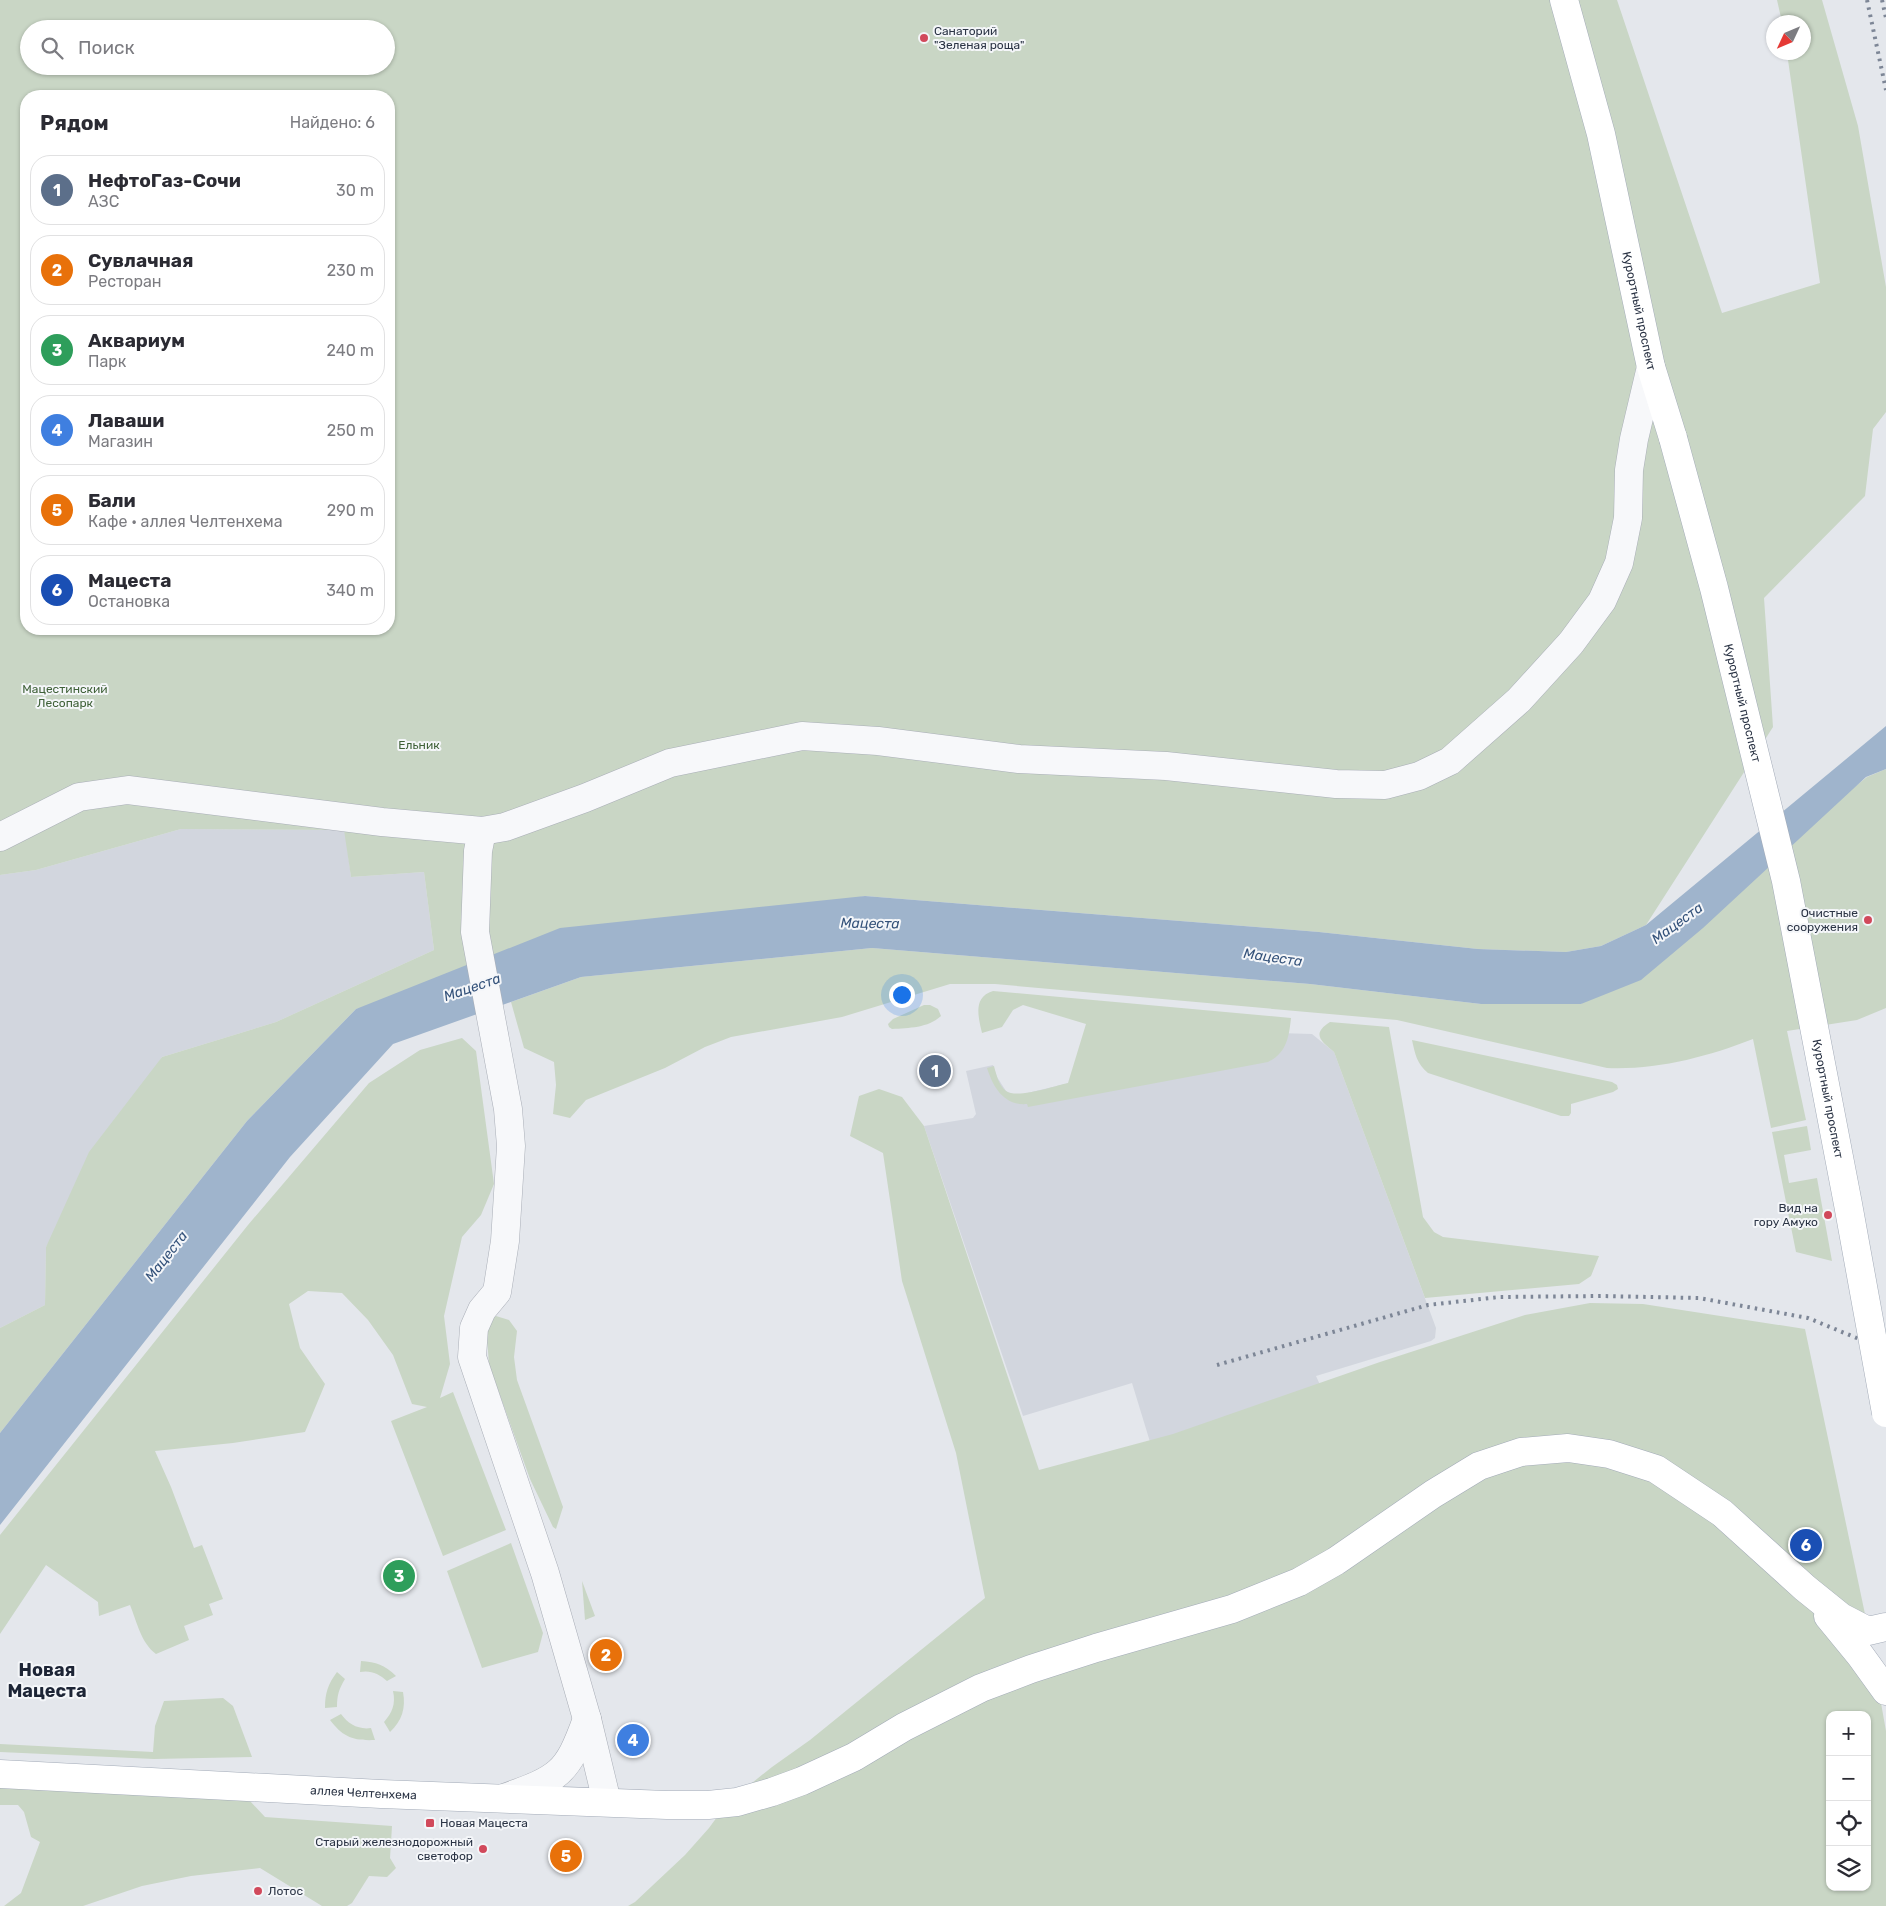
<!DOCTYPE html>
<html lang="ru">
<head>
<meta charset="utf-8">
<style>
  :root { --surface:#fff; --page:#f7f7f7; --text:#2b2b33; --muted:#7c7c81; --line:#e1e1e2; --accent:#db2777 }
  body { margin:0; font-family:Rubik,sans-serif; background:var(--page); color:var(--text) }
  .controls { position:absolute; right:15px; bottom:15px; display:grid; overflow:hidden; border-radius:10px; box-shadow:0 1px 4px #0004 }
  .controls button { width:45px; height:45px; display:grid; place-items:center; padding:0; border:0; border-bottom:1px solid var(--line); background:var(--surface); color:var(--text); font:25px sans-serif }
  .compass { position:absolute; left:1766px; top:15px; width:45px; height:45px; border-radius:50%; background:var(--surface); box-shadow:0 1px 4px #0004; rotate:226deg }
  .you { position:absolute; left:901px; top:994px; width:18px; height:18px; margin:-12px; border:4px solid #fff; border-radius:50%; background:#1a73e8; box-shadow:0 0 0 8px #1a73e833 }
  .badge { display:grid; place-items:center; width:32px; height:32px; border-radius:50%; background:var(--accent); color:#fff; font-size:16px; font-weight:700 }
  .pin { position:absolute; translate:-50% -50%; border:2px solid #fff; box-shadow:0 1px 5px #0006 }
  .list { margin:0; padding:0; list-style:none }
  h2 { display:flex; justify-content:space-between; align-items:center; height:65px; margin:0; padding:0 20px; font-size:21px }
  h2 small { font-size:16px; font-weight:400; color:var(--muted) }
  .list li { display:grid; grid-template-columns:32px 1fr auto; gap:15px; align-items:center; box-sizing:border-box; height:70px; margin:0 10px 10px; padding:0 10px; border:1px solid var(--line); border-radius:20px }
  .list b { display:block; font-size:19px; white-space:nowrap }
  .list p { margin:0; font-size:16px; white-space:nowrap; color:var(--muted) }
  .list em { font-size:16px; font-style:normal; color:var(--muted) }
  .icon { flex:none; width:28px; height:28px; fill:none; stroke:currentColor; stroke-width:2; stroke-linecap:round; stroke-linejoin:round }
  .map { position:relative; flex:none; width:1886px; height:1906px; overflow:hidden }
  .search { position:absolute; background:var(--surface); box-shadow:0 1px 4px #0004; left:20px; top:20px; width:375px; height:55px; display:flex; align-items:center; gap:12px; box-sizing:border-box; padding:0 18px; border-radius:28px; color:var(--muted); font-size:19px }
  .panel { position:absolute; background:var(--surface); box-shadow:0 1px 4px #0004; left:20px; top:90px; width:375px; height:545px; border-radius:20px }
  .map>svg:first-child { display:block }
  .built { fill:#d2d6de }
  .green { fill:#c9d6c5; fill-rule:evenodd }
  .water { fill:#9fb4cc }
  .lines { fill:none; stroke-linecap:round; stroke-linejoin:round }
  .minor-casing { stroke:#a9aeb7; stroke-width:29 }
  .major-casing { stroke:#a3abb8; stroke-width:29 }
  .minor { stroke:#f7f8fa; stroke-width:28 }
  .major { stroke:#fff; stroke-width:28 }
  .rail { stroke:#7d8696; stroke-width:4; stroke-dasharray:2.5 5; stroke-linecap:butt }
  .major-bridge-casing { stroke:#a3abb8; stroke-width:29; stroke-linecap:butt }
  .major-bridge { stroke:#fff; stroke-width:28 }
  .poi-dot { fill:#d1495b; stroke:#f4f6f9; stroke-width:2 }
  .labels { text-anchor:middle; stroke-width:4; stroke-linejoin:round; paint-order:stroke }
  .poi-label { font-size:12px; fill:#2b3445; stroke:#f4f6f9; text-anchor:start }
  .street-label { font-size:12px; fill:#2b3445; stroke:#f4f6f9 }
  .park-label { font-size:12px; fill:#3f6138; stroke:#f4f6f9 }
  .water-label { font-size:14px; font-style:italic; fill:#34527a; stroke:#f4f6f9 }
  .district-label { font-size:18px; font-weight:bold; fill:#1d2536; stroke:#f4f6f9 }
</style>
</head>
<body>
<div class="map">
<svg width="1886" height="1906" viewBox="0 0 1886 1906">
  <rect width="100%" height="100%" fill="#e4e7ec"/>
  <!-- built -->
  <g class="built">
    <polygon points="181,829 345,830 351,877 424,872 434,950 276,1022 162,1057 46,1247 45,1305 0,1328 0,875 36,870"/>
    <polygon points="1278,1033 1312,1034 1334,1052 1436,1328 1435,1338 1431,1341 1316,1376 1321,1387 1158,1468 1132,1383 1023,1416 924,1126 973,1118 976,1114 966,1071 993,1065 997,1077 1006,1091 1015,1096"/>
  </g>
  <!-- green -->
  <g class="green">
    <path d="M0 0H1617L1722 313 1820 283 1787 53 1804 52V22H1782L1777 0H1822L1858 126 1886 287V412L1873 429 1865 496 1764 598 1773 727 1646 925 1601 946 1566 952 1478 949 1319 932 865 896 356 1009 247 1121 0 1433V1328L45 1305 46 1247 89 1152 162 1057 276 1022 434 950 424 872 351 877 344 830 181 829 36 870 0 875ZM29 29H386V66H29ZM26 96H389V629H26Z"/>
    <path d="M1886 769V1008L1857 1020 1787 1031 1806 1120 1771 1128 1753 1039C1707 1057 1657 1070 1607 1068L1397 1020 995 984H950L842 1017 731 1037 705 1047 665 1068 586 1100 570 1118 553 1114 556 1085 554 1062 524 1048 511 1002 581 977 872 948 1310 984 1481 1004H1581L1867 777Z"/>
    <path d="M993 991 1291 1018C1289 1036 1287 1053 1268 1062L1028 1107 1027 1104C1004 1106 993 1087 987 1068L994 1066C996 1074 999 1086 1006 1091 1017 1099 1055 1086 1068 1083L1086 1024 1023 1005 1013 1010 1002 1027 982 1033C978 1016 973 997 993 991Z"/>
    <path d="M924 1005H930L938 1009 941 1016C928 1028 909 1028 892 1029L889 1027 888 1024 893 1019Z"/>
    <path d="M1330 1022 1389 1027 1423 1217 1434 1232 1443 1237 1599 1256 1591 1276 1579 1284 1425 1298 1334 1052C1321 1041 1311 1034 1330 1022Z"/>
    <path d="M462 1038 476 1051 494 1184 481 1215 462 1237 444 1316 450 1364 440 1398 453 1392 506 1530 443 1556 391 1421 427 1407 412 1404 393 1355 368 1320 342 1293 308 1291 289 1304 300 1348 325 1384 305 1432 233 1443 155 1451 171 1487 194 1548 202 1545 223 1599 209 1604 213 1615 184 1626 189 1640 156 1654C141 1643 137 1622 130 1605L99 1616 98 1602 46 1565 0 1634V1535L248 1225 369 1083 420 1050Z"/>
    <path d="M1412 1040 1612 1082 1617 1085 1618 1089 1613 1092 1571 1104V1113L1569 1116H1561L1428 1073C1417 1064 1415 1054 1412 1040Z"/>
    <path d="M879 1089 902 1097 924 1126 1039 1470 1173 1434 1380 1362 1525 1315 1590 1303 1643 1304 1805 1329 1865 1614 1886 1731V1906H628L635 1902 685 1855 709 1828 728 1802 772 1767 810 1740 985 1598 956 1453 902 1281 883 1153 850 1136 859 1096ZM1830 1715H1867V1887H1830Z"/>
    <polygon points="1807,1126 1811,1150 1784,1155 1789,1183 1817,1178 1832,1261 1796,1252 1772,1132"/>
    <polygon points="496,1316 509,1320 517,1331 514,1357 517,1380 563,1507 556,1529 553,1527 530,1479 497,1387 489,1364 486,1326 492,1319"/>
    <polygon points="511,1543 543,1633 538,1652 482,1668 447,1571"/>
    <polygon points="582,1581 595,1616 585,1620"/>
    <path d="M361 1661C376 1662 385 1665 396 1676L387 1681C379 1674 371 1670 360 1672Z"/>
    <path d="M337 1672 345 1679C339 1689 337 1695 337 1707L325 1708C325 1693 328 1684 337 1672Z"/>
    <path d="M393 1691 403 1692C406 1708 402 1721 390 1732L384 1722C392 1713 396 1704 393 1691Z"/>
    <polygon points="223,1698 233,1706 252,1757 154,1759 0,1752 0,1744 153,1752 155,1726 164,1701"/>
    <path d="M341 1714C348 1724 359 1730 371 1728L375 1740C353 1741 343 1737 330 1720Z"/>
    <polygon points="0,1774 236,1786 265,1817 392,1826 390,1858 396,1868 387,1877 369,1876 352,1903 347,1906 322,1906 260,1868 191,1876 142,1886 83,1906 4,1906 21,1893 40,1842 31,1837 24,1812 18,1805 0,1805"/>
  </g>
  <!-- water -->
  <polygon class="water" points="1886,726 1886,769 1866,777 1703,928 1641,980 1581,1004 1481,1004 1310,984 872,948 581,977 393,1044 290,1157 0,1525 0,1433 247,1121 356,1009 560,928 865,896 1319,932 1478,949 1566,952 1601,946 1646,925"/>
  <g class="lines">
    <!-- minor casing -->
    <g class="minor-casing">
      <g id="minor">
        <polyline points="482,831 478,851 475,932 508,1109 511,1146 505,1241 497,1292 482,1310 474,1328 472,1357 545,1573 587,1719 607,1802"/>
        <polyline points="0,837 79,797 128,790 382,822 482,831 505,827 585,798 670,763 802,736 878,741 1019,759 1166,766 1336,784 1385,785 1419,776 1450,761 1519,700 1571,643 1602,601 1619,563 1628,518 1629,470 1634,439 1651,367"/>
        <path d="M504 1798C559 1778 567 1775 587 1719"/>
      </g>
    </g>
    <!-- major casing -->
    <g class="major-casing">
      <g id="major">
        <path id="s1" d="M1564 0 1601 134 1651 367 1673 438"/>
        <polyline points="1828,1616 1860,1655 1886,1691"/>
        <path id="s2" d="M0 1774 381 1794 667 1805H708L737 1802 772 1792 802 1781 854 1757 904 1727 981 1688 1031 1669 1096 1648 1232 1609 1299 1582 1336 1561 1433 1494 1479 1466 1521 1452 1568 1448 1609 1454 1656 1469 1722 1513 1805 1588 1841 1617 1868 1631 1886 1627"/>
      </g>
    </g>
    <!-- minor -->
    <use href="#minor" class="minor"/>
    <!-- major -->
    <use href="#major" class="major"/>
    <!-- rail -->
    <g class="rail">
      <polyline points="1867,0 1886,90"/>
      <polyline points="1882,0 1886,18"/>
      <polyline points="1217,1365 1428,1305 1499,1297 1601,1296 1699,1298 1808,1318 1886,1350"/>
    </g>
    <!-- major-bridge casing -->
    <g class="major-bridge-casing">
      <g id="major-bridge">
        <path id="s3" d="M1673 438 1714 588 1786 881 1848 1204 1886 1413"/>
      </g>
    </g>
    <!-- major-bridge -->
    <use href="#major-bridge" class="major-bridge"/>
  </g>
  <!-- markers -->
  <g class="poi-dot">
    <circle cx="924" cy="38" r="5"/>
    <circle cx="1868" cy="920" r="5"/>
    <circle cx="1828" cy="1215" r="5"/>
    <rect x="425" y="1818" width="10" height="10" rx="2.5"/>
    <circle cx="483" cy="1849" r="5"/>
    <circle cx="258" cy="1891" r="5"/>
  </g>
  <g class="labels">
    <!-- poi labels -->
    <g class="poi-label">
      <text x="934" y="35">Санаторий<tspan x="934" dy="14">"Зеленая роща"</tspan></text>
      <text x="1858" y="917" text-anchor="end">Очистные<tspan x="1858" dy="14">сооружения</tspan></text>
      <text x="1818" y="1212" text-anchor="end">Вид на<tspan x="1818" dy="14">гору Амуко</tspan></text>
      <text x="440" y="1827">Новая Мацеста</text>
      <text x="473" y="1846" text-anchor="end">Старый железнодорожный<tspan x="473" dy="14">светофор</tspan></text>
      <text x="268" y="1895">Лотос</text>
    </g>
    <!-- street labels -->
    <g class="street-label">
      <text dy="4" stroke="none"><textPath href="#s1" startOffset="320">Курортный проспект</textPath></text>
      <text dy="4" stroke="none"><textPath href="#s3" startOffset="274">Курортный проспект</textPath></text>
      <text dy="4" stroke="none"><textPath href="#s3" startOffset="679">Курортный проспект</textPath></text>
      <text dy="4" stroke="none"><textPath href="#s2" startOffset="364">аллея Челтенхема</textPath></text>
    </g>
    <!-- park labels -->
    <g class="park-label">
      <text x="65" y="693">Мацестинский<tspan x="65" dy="14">Лесопарк</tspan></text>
      <text x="419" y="749">Ельник</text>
    </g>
    <!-- water labels -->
    <g class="water-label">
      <text transform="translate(870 923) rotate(1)" y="5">Мацеста</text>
      <text transform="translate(1677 923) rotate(-36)" y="5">Мацеста</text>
      <text transform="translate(1273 957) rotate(8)" y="5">Мацеста</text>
      <text transform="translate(472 987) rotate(-19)" y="5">Мацеста</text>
      <text transform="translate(166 1256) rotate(-52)" y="5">Мацеста</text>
    </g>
    <!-- district labels -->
    <g class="district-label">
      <text x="47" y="1676">Новая<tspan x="47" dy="21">Мацеста</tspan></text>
    </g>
  </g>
</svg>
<div class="controls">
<button>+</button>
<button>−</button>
<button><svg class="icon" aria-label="locate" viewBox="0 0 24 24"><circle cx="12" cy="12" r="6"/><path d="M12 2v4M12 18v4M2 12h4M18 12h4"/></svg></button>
<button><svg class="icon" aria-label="layers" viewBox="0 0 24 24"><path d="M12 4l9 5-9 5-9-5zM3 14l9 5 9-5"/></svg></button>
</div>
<svg class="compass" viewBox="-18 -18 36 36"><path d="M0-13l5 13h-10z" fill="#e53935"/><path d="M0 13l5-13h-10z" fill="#7c7c81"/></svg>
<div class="you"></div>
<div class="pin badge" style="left:935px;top:1071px;background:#5c6f8a">1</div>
<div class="pin badge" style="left:606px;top:1655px;background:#e8710a">2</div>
<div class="pin badge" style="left:399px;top:1576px;background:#2e9e5b">3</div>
<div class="pin badge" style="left:633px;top:1740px;background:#3f7fe0">4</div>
<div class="pin badge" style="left:566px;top:1856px;background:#e8710a">5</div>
<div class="pin badge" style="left:1806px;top:1545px;background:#1a4fb4">6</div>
<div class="search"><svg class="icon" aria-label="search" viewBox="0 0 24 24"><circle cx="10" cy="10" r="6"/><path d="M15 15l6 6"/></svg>Поиск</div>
<section class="panel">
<h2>Рядом<small>Найдено: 6</small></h2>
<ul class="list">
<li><span class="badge" style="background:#5c6f8a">1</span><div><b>НефтоГаз-Сочи</b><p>АЗС</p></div><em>30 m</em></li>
<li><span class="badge" style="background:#e8710a">2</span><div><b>Сувлачная</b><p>Ресторан</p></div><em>230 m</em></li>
<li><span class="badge" style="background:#2e9e5b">3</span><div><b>Аквариум</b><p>Парк</p></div><em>240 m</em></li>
<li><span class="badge" style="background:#3f7fe0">4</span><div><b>Лаваши</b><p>Магазин</p></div><em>250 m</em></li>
<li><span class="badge" style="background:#e8710a">5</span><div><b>Бали</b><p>Кафе · аллея Челтенхема</p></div><em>290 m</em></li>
<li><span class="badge" style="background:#1a4fb4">6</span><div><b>Мацеста</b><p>Остановка</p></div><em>340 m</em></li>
</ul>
</section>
</div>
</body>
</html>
